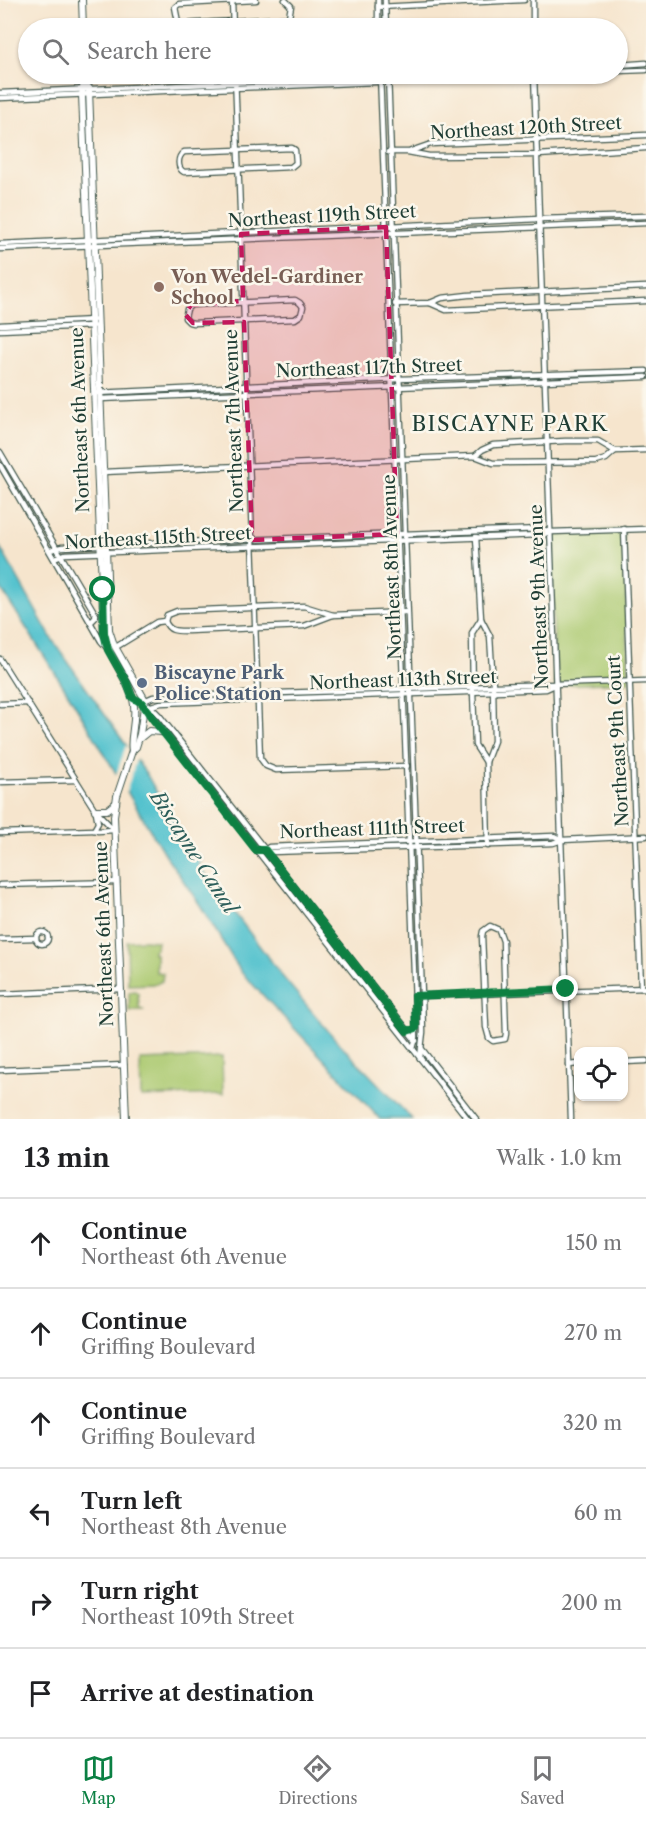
<!DOCTYPE html>
<html lang="en">
<head>
<meta charset="utf-8">
<style>
  :root { --surface:#fff; --page:#f2f2f2; --text:#202124; --muted:#757577; --line:#e0e0e0; --accent:#0b8043 }
  body { margin:0; font-family:"Libre Caslon Text",serif; background:var(--page); color:var(--text) }
  .controls { position:absolute; right:18px; bottom:18px; display:grid; overflow:hidden; border-radius:12px; box-shadow:0 2px 4px #0004 }
  .controls button { width:54px; height:54px; display:grid; place-items:center; padding:0; border:0; border-bottom:2px solid var(--line); background:var(--surface); color:var(--text); font:30px sans-serif }
  .stop { position:absolute; width:18px; height:18px; margin:-14px; border:4px solid #0b8043; border-radius:50%; background:#fff }
  .stop.end { background:#0b8043; border-color:#fff; box-shadow:0 2px 6px #0008 }
  .list { margin:0; padding:0; list-style:none }
  h2 { display:flex; justify-content:space-between; align-items:center; height:78px; margin:0; padding:0 24px; font-size:26px }
  h2 small { font-size:20px; font-weight:400; color:var(--muted) }
  .list li { display:grid; grid-template-columns:39px 1fr auto; gap:18px; align-items:center; box-sizing:border-box; height:90px; padding:0 24px; border-top:2px solid var(--line) }
  .list b { display:block; font-size:22px; white-space:nowrap }
  .list p { margin:0; font-size:20px; white-space:nowrap; color:var(--muted) }
  .list em { font-size:20px; font-style:normal; color:var(--muted) }
  .icon { flex:none; width:33px; height:33px; fill:none; stroke:currentColor; stroke-width:2; stroke-linecap:round; stroke-linejoin:round }
  .map { position:relative; flex:none; width:646px; height:1119px; overflow:hidden }
  .search { position:absolute; background:var(--surface); box-shadow:0 2px 4px #0004; left:18px; right:18px; top:18px; height:66px; display:flex; align-items:center; gap:15px; box-sizing:border-box; padding:0 21px; border-radius:33px; color:var(--muted); font-size:22px }
  .sheet { height:618px; background:var(--surface) }
  nav { display:flex; justify-content:space-around; align-items:center; box-sizing:border-box; height:84px; border-top:2px solid var(--line); background:var(--surface); font-size:16px; color:var(--muted) }
  nav a { display:grid; justify-items:center; gap:3px }
  nav .on { color:var(--accent) }
  .map>svg:first-child { display:block }
  .green { fill:#abc970; stroke:#658352; stroke-width:1.5 }
  .water { fill:#55c2ce; stroke:#3a8081; stroke-width:1.5 }
  .pier { fill:#f6e5cd }
  .lines { fill:none; stroke-linecap:round; stroke-linejoin:round }
  .minor-casing { stroke:#3f564b; stroke-width:7 }
  .major-casing { stroke:#3f564b; stroke-width:8 }
  .minor { stroke:#fff; stroke-width:4.5 }
  .major { stroke:#fff; stroke-width:6 }
  .route { stroke:#0b8043; stroke-width:8 }
  .marked { fill:#c2185b; fill-opacity:0.2; stroke:#c2185b; stroke-width:4.5; stroke-dasharray:12 8; stroke-linejoin:round }
  .education-dot { fill:#8d6e63; stroke:#fbf7ec; stroke-width:2 }
  .service-dot { fill:#5c6f8a; stroke:#fbf7ec; stroke-width:2 }
  .labels { text-anchor:middle; stroke-width:5; stroke-linejoin:round; paint-order:stroke }
  .street-label { font-size:18px; fill:#1f3d34; stroke:#fbf7ec }
  .education-label { font-size:18px; font-weight:bold; fill:#785e54; stroke:#fbf7ec; text-anchor:start }
  .service-label { font-size:18px; font-weight:bold; fill:#4e5e75; stroke:#fbf7ec; text-anchor:start }
  .water-label { font-size:20px; font-style:italic; fill:#2c5e5a; stroke:#fbf7ec }
  .quarter-label { font-size:21px; letter-spacing:1.5px; fill:#1f3d34; stroke:#fbf7ec }
</style>
</head>
<body>
<div class="map">
<svg width="646" height="1119" viewBox="0 0 646 1119">
  <rect width="100%" height="100%" fill="#fbf7ec"/>
  <filter id="ink" filterUnits="userSpaceOnUse"><feTurbulence type="fractalNoise" baseFrequency=".0167" numOctaves="2"/><feDisplacementMap in="SourceGraphic" scale="12" xChannelSelector="R" yChannelSelector="G"/><feConvolveMatrix kernelMatrix="1 2 1 2 8 2 1 2 1" color-interpolation-filters="sRGB"/></filter>
  <filter id="wash" filterUnits="userSpaceOnUse"><feTurbulence type="fractalNoise" baseFrequency=".008" numOctaves="4" result="noise"/><feDisplacementMap in="SourceGraphic" scale="24" xChannelSelector="R" yChannelSelector="G"/><feGaussianBlur stdDeviation="1.35" result="paint"/><feColorMatrix in="noise" values="0 0 0 0 0 0 0 0 0 0 0 0 0 0 0 0 0 1.4 0 .05"/><feComposite in="paint" operator="in"/></filter>
  <g filter="url(#wash)">
    <rect width="100%" height="100%" fill="#f6e5cd"/>
    <!-- green -->
    <g class="green">
      <polygon points="624,529 629,682 555,685 551,532"/>
      <polygon points="144,940 157,941 156,949 153,950 153,953 156,954 156,972 163,973 162,981 156,984 128,985 127,941"/>
      <polygon points="135,991 138,993 139,1007 143,1010 129,1011 129,992"/>
      <polygon points="222,1057 223,1094 141,1097 140,1060"/>
    </g>
    <!-- water -->
    <polygon class="water" points="0,547 52,639 147,775 192,855 196,859 200,856 202,859 198,864 282,976 336,1040 412,1119 380,1119 241,972 200,905 162,850 71,698 0,587"/>
    <!-- pier -->
    <polygon class="pier" points="126,745 137,757 126,793 115,778"/>
  </g>
  <g filter="url(#ink)">
    <g class="lines">
      <!-- minor casing -->
      <g class="minor-casing">
        <g id="minor">
          <polyline points="232,0 233,28"/>
          <polyline points="256,0 179,4 175,7 178,22 182,24 286,18 289,17 291,6 285,0"/>
          <polyline points="378,0 378,28"/>
          <polyline points="385,0 386,28"/>
          <polyline points="533,0 533,28"/>
          <polyline points="378,7 524,0"/>
          <polyline points="618,65 646,63"/>
          <polyline points="618,71 646,70"/>
          <polyline points="235,74 260,758 266,766 276,770 407,766"/>
          <polyline points="380,74 414,974 416,1037 413,1049"/>
          <polyline points="388,74 422,995 423,1032 420,1058"/>
          <polyline points="534,74 571,1119"/>
          <polyline points="0,93 432,74"/>
          <polyline points="0,98 566,74"/>
          <path d="M292 148 295 150 296 163 291 167 184 172C177 168 177 157 184 152Z"/>
          <polyline points="411,151 431,144 646,135"/>
          <polyline points="388,152 408,152 429,156 538,155 646,148"/>
          <polyline points="0,244 539,219 646,216"/>
          <polyline points="0,249 646,223"/>
          <polygon points="295,300 300,303 303,307 301,315 295,319 193,323 189,322 185,318 187,309 191,305"/>
          <polyline points="430,303 446,310 646,301"/>
          <polyline points="395,304 430,303 442,298 468,295 646,287"/>
          <polyline points="0,325 93,320"/>
          <polyline points="0,330 93,326"/>
          <polyline points="97,393 399,379 646,371"/>
          <polyline points="100,399 646,377"/>
          <polyline points="0,452 96,615 95,618 91,622"/>
          <polyline points="475,456 482,450 493,445 565,441 598,441 615,451 646,450"/>
          <polyline points="0,465 101,641 108,649"/>
          <polyline points="103,472 475,456 493,463 596,462 606,459 615,451"/>
          <polyline points="624,529 641,988"/>
          <polyline points="476,537 481,619 490,636 493,685 494,741 486,762 488,846"/>
          <polyline points="50,550 62,547 100,545 541,529 551,532"/>
          <polyline points="54,558 65,554 540,535 551,532 646,529"/>
          <polyline points="481,619 472,633 473,692 475,745 486,762"/>
          <path d="M165 621C169 632 177 631 188 631L304 626 333 615 407 612"/>
          <polyline points="116,647 157,622 165,621 167,615 177,611 304,606 333,615"/>
          <polyline points="0,659 95,810 114,830"/>
          <polyline points="144,701 153,697 646,681"/>
          <polyline points="0,704 28,703"/>
          <polyline points="149,705 159,715 416,1041"/>
          <polyline points="0,782 76,780"/>
          <polyline points="96,812 98,823 94,830 98,831 114,830"/>
          <polyline points="0,833 94,830"/>
          <polyline points="265,850 269,847 554,836 562,840"/>
          <polyline points="266,850 271,852 553,843 562,840 646,836"/>
          <polyline points="0,885 117,882"/>
          <polygon points="490,926 499,930 503,941 506,1034 505,1039 493,1041 489,1038 486,1027 482,936 483,931"/>
          <circle cx="42" cy="938" r="6"/>
          <polyline points="0,939 36,938"/>
          <polyline points="0,994 121,989"/>
          <polyline points="415,996 646,988"/>
          <polyline points="421,1048 476,1119"/>
          <polyline points="624,1062 646,1061"/>
          <polyline points="569,1065 578,1064"/>
          <polyline points="0,1070 124,1065"/>
          <polyline points="468,1119 145,708 161,703 521,690 546,689 555,685"/>
        </g>
      </g>
      <!-- major casing -->
      <g class="major-casing">
        <g id="major">
          <polyline points="82,0 83,28"/>
          <path d="M85 74 82 95 104 633C108 657 126 675 133 699 138 719 129 736 132 751"/>
          <polyline points="85,81 89,89 109,630 114,645 145,700 140,734 136,747 132,751 117,796 114,816 126,1119"/>
          <polyline points="139,739 149,731 162,732"/>
          <polyline points="95,810 107,810 116,803"/>
        </g>
      </g>
      <!-- minor -->
      <use href="#minor" class="minor"/>
      <!-- major -->
      <use href="#major" class="major"/>
    </g>
  </g>
  <g class="lines" filter="url(#ink)">
    <!-- route -->
    <polyline class="route" points="103,590 104,633 108,650 127,683 132,697 142,703 152,718 256,850 265,850 407,1031 416,1028 415,996 566,989"/>
  </g>
  <!-- marked area -->
  <path class="marked" d="M386 227 397 534 252 540 244 322 193 323 185 314 191 305 243 301 241 234Z"/>
  <!-- markers -->
  <circle class="education-dot" cx="159" cy="287" r="6"/>
  <circle class="service-dot" cx="142" cy="683" r="6"/>
  <g class="labels">
    <!-- street labels -->
    <g class="street-label">
      <text transform="translate(526 128) rotate(-3)" y="6">Northeast 120th Street</text>
      <text transform="translate(322 216) rotate(-3)" y="6">Northeast 119th Street</text>
      <text transform="translate(369 368) rotate(-2)" y="6">Northeast 117th Street</text>
      <text transform="translate(80 420) rotate(-92)" y="6">Northeast 6th Avenue</text>
      <text transform="translate(234 421) rotate(-92)" y="6">Northeast 7th Avenue</text>
      <text transform="translate(158 538) rotate(-3)" y="6">Northeast 115th Street</text>
      <text transform="translate(392 567) rotate(-92)" y="6">Northeast 8th Avenue</text>
      <text transform="translate(539 597) rotate(-92)" y="6">Northeast 9th Avenue</text>
      <text transform="translate(403 680) rotate(-2)" y="6">Northeast 113th Street</text>
      <text transform="translate(618 741) rotate(-93)" y="6">Northeast 9th Court</text>
      <text transform="translate(372 829) rotate(-2)" y="6">Northeast 111th Street</text>
      <text transform="translate(104 934) rotate(-92)" y="6">Northeast 6th Avenue</text>
    </g>
    <!-- education labels -->
    <g class="education-label">
      <text x="171" y="283">Von Wedel-Gardiner<tspan x="171" dy="21">School</tspan></text>
    </g>
    <!-- service labels -->
    <g class="service-label">
      <text x="154" y="679">Biscayne Park<tspan x="154" dy="21">Police Station</tspan></text>
    </g>
    <!-- water labels -->
    <g class="water-label">
      <text transform="translate(194 852) rotate(57)" y="7">Biscayne Canal</text>
    </g>
    <!-- quarter labels -->
    <g class="quarter-label">
      <text x="510" y="431">BISCAYNE PARK</text>
    </g>
  </g>
</svg>
<div class="controls">
<button><svg class="icon" aria-label="locate" viewBox="0 0 24 24"><circle cx="12" cy="12" r="6"/><path d="M12 2v4M12 18v4M2 12h4M18 12h4"/></svg></button>
</div>
<div class="stop" style="left:103px;top:590px"></div>
<div class="stop end" style="left:566px;top:989px"></div>
<div class="search"><svg class="icon" aria-label="search" viewBox="0 0 24 24"><circle cx="10" cy="10" r="6"/><path d="M15 15l6 6"/></svg>Search here</div>
</div>
<section class="sheet">
<h2>13 min<small>Walk · 1.0 km</small></h2>
<ul class="list">
<li><svg class="icon" aria-label="ahead" viewBox="0 0 24 24"><path d="M12 20V5M6 11l6-6 6 6"/></svg><div><b>Continue</b><p>Northeast 6th Avenue</p></div><em>150 m</em></li>
<li><svg class="icon" aria-label="ahead" viewBox="0 0 24 24"><path d="M12 20V5M6 11l6-6 6 6"/></svg><div><b>Continue</b><p>Griffing Boulevard</p></div><em>270 m</em></li>
<li><svg class="icon" aria-label="ahead" viewBox="0 0 24 24"><path d="M12 20V5M6 11l6-6 6 6"/></svg><div><b>Continue</b><p>Griffing Boulevard</p></div><em>320 m</em></li>
<li><svg class="icon" aria-label="left" viewBox="0 0 24 24"><path d="M17 20v-9H6M10 6l-5 5 5 5"/></svg><div><b>Turn left</b><p>Northeast 8th Avenue</p></div><em>60 m</em></li>
<li><svg class="icon" aria-label="right" viewBox="0 0 24 24"><path d="M7 20v-9h11M14 6l5 5-5 5"/></svg><div><b>Turn right</b><p>Northeast 109th Street</p></div><em>200 m</em></li>
<li><svg class="icon" aria-label="arrive" viewBox="0 0 24 24"><path d="M6 21V4h12l-3 4 3 4H6"/></svg><div><b>Arrive at destination</b></div></li>
</ul>
</section>
<nav>
<a class="on"><svg class="icon" aria-label="map" viewBox="0 0 24 24"><path d="M3 6l6-2 6 2 6-2v14l-6 2-6-2-6 2zM9 4v14M15 6v14"/></svg>Map</a>
<a><svg class="icon" aria-label="directions" viewBox="0 0 24 24"><path d="M12 3l9 9-9 9-9-9zM9 14v-3h6M13 9l2 2-2 2"/></svg>Directions</a>
<a><svg class="icon" aria-label="saved" viewBox="0 0 24 24"><path d="M7 4h10v16l-5-4-5 4z"/></svg>Saved</a>
</nav>
</body>
</html>
